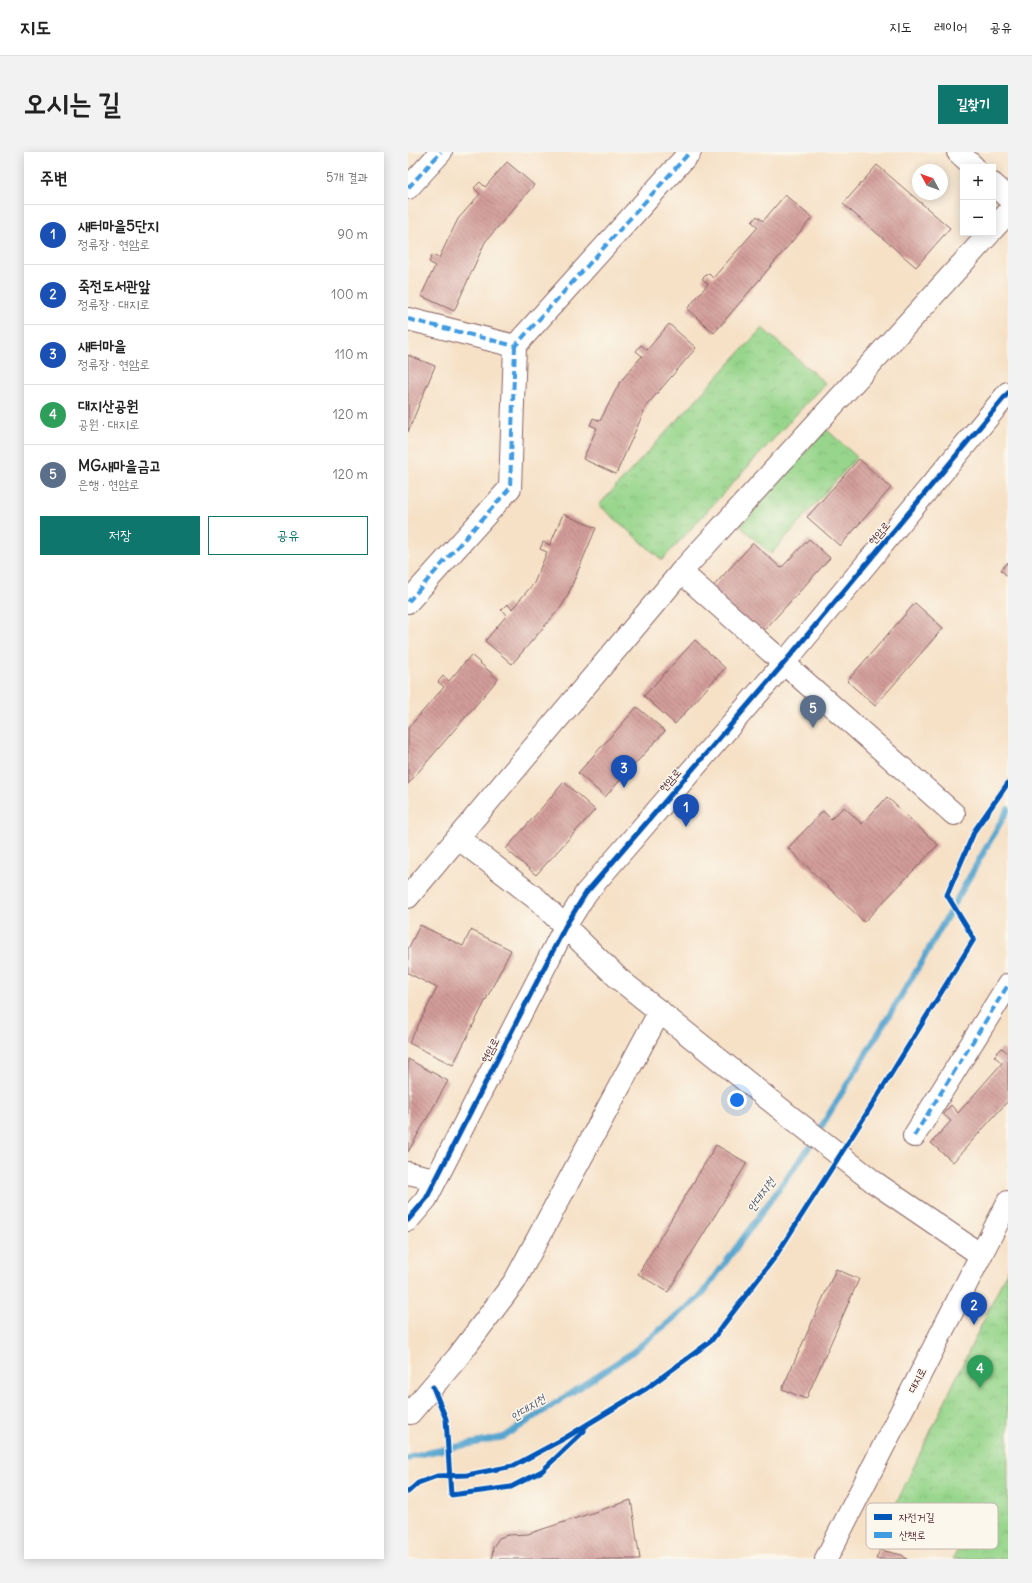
<!DOCTYPE html>
<html lang="ko">
<head>
<meta charset="utf-8">
<style>
  :root { --surface:#fff; --page:#f2f2f2; --text:#222; --muted:#767676; --line:#e0e0e0; --accent:#0f766e }
  body { margin:0; font-family:Delius,"Poor Story",sans-serif; background:var(--page); color:var(--text) }
  .controls { position:absolute; right:12px; top:12px; display:grid; overflow:hidden; border-radius:0px; box-shadow:0 2px 10px #0003 }
  .controls button { width:36px; height:36px; display:grid; place-items:center; padding:0; border:0; border-bottom:1px solid var(--line); background:var(--surface); color:var(--text); font:20px sans-serif }
  .compass { position:absolute; left:504px; top:12px; width:36px; height:36px; border-radius:50%; background:var(--surface); box-shadow:0 2px 10px #0003; rotate:311deg }
  .you { position:absolute; left:329px; top:948px; width:14px; height:14px; margin:-10px; border:3px solid #fff; border-radius:50%; background:#1a73e8; box-shadow:0 0 0 6px #1a73e833 }
  .badge { display:grid; place-items:center; width:26px; height:26px; border-radius:50%; background:var(--accent); color:#fff; font-size:13px; font-weight:700 }
  .pin { position:absolute; translate:-50% -33px; filter:drop-shadow(0 1px 2px #0008) }
  .pin::after { content:''; position:absolute; top:21px; width:14px; height:12px; background:inherit; clip-path:polygon(0 0,100% 0,50% 100%) }
  .list { margin:0; padding:0; list-style:none }
  h2 { display:flex; justify-content:space-between; align-items:center; height:52px; margin:0; padding:0 16px; font-size:17px }
  h2 small { font-size:13px; font-weight:400; color:var(--muted) }
  .list li { display:grid; grid-template-columns:26px 1fr auto; gap:12px; align-items:center; box-sizing:border-box; height:60px; padding:0 16px; border-top:1px solid var(--line) }
  .list b { display:block; font-size:15px; white-space:nowrap }
  .list p { margin:0; font-size:13px; white-space:nowrap; color:var(--muted) }
  .list em { font-size:13px; font-style:normal; color:var(--muted) }
  .actions { display:flex; gap:8px; padding:12px 16px }
  .actions a { flex:1; padding:9px 0; border:1px solid var(--accent); border-radius:0px; text-align:center; font-size:14px; color:var(--accent) }
  .actions .main { background:var(--accent); color:#fff }
  .map { position:relative; flex:none; width:600px; height:1407px; overflow:hidden; border-radius:0px }
  header { display:flex; align-items:center; gap:24px; box-sizing:border-box; height:56px; padding:0 20px; background:var(--surface); border-bottom:1px solid var(--line) }
  header strong { font-size:19px }
  nav { display:flex; gap:22px; margin-inline-start:auto; font-size:14px }
  .intro { display:flex; align-items:center; justify-content:space-between; box-sizing:border-box; height:96px; padding:0 24px }
  h1 { margin:0; font-size:28px }
  .button { padding:10px 18px; border-radius:0px; background:var(--accent); color:#fff; font-size:14px; font-weight:700 }
  main { display:flex; gap:24px; padding:0 24px }
  aside { flex:1; background:var(--surface); border-radius:0px; box-shadow:0 2px 10px #0003 }
  .map>svg:first-child { display:block }
  .park { fill:url(#park-crowns); stroke:#707a5b }
  .lines { fill:none; stroke-linecap:round; stroke-linejoin:round }
  .stream { stroke:#55a5cf; stroke-width:6 }
  .building { fill:url(#building-back-hatch) }
  .minor-casing { stroke:#866362; stroke-width:24 }
  .minor { stroke:#fff; stroke-width:22 }
  .quiet { stroke:#409be1; stroke-width:4; stroke-dasharray:8 4; stroke-linecap:butt }
  .cycleway-casing { stroke:#fbf7ec; stroke-width:8 }
  .cycleway { stroke:#0057b8; stroke-width:5 }
  .labels { text-anchor:middle; stroke-width:3; stroke-linejoin:round; paint-order:stroke }
  .street-label { font-size:11px; fill:#4a1f2b; stroke:#fbf7ec }
  .water-label { font-size:12px; font-style:italic; fill:#4e556d; stroke:#fbf7ec }
  .key { fill:#fbf7ec; stroke:#c6b6b2; stroke-width:1 }
  .key-label { font-size:11px; fill:#4a1f2b }
</style>
</head>
<body>
<header>
<strong>지도</strong>
<nav><a>지도</a><a>레이어</a><a>공유</a></nav>
</header>
<div class="intro"><h1>오시는 길</h1><a class="button">길찾기</a></div>
<main>
<aside>
<h2>주변<small>5개 결과</small></h2>
<ul class="list">
<li><span class="badge" style="background:#1a4fb4">1</span><div><b>새터마을5단지</b><p>정류장 · 현암로</p></div><em>90 m</em></li>
<li><span class="badge" style="background:#1a4fb4">2</span><div><b>죽전도서관앞</b><p>정류장 · 대지로</p></div><em>100 m</em></li>
<li><span class="badge" style="background:#1a4fb4">3</span><div><b>새터마을</b><p>정류장 · 현암로</p></div><em>110 m</em></li>
<li><span class="badge" style="background:#2e9e5b">4</span><div><b>대지산공원</b><p>공원 · 대지로</p></div><em>120 m</em></li>
<li><span class="badge" style="background:#5c6f8a">5</span><div><b>MG새마을금고</b><p>은행 · 현암로</p></div><em>120 m</em></li>
</ul>
<div class="actions"><a class="main">저장</a><a>공유</a></div>
</aside>
<div class="map">
<svg width="600" height="1407" viewBox="0 0 600 1407">
  <defs>
    <pattern id="park-crowns" width="20" height="18" patternUnits="userSpaceOnUse"><rect width="20" height="18" fill="#96d58b"/><path d="M2 6a3 3 0 1 1 6 0M12 15a3 3 0 1 1 6 0" fill="none" stroke="#83b678"/></pattern>
    <pattern id="building-back-hatch" width="6" height="6" patternUnits="userSpaceOnUse"><rect width="6" height="6" fill="#d29c99"/><path d="M-1 5l2 2M0 0l6 6M5-1l2 2" fill="none" stroke="#ac7f7d"/></pattern>
  </defs>
  <rect width="100%" height="100%" fill="#fbf7ec"/>
  <filter id="ink" filterUnits="userSpaceOnUse"><feTurbulence type="fractalNoise" baseFrequency=".025" numOctaves="2"/><feDisplacementMap in="SourceGraphic" scale="8" xChannelSelector="R" yChannelSelector="G"/><feConvolveMatrix kernelMatrix="1 2 1 2 8 2 1 2 1" color-interpolation-filters="sRGB"/></filter>
  <filter id="wash" filterUnits="userSpaceOnUse"><feTurbulence type="fractalNoise" baseFrequency=".012" numOctaves="4" result="noise"/><feDisplacementMap in="SourceGraphic" scale="16" xChannelSelector="R" yChannelSelector="G"/><feGaussianBlur stdDeviation="0.9" result="paint"/><feColorMatrix in="noise" values="0 0 0 0 0 0 0 0 0 0 0 0 0 0 0 0 0 1.4 0 .05"/><feComposite in="paint" operator="in"/></filter>
  <g filter="url(#wash)">
    <rect width="100%" height="100%" fill="#f6e1c7"/>
    <!-- park -->
    <g class="park">
      <polygon points="354,176 417,231 254,408 191,353"/>
      <polygon points="418,277 449,305 363,402 332,374"/>
      <polygon points="600,1117 600,1407 545,1407 558,1381 488,1352"/>
    </g>
    <g class="lines">
      <!-- stream -->
      <polyline class="stream" points="0,1307 4,1304 96,1285 222,1202 293,1144 399,998 510,816 600,657"/>
    </g>
    <g id="blocks">
      <!-- building -->
      <g class="building">
        <polygon points="99,10 126,33 77,90 46,159 13,144 27,114 21,110 24,103 31,106 50,67 72,42 66,36 72,30 77,35"/>
        <polygon points="469,13 542,76 508,115 435,52"/>
        <polygon points="377,43 404,66 306,181 279,157 300,132 294,127 300,121 305,126 350,75 344,70 349,64 355,69"/>
        <polygon points="261,172 288,196 239,253 208,322 175,307 189,276 182,273 185,266 192,269 212,230 234,204 228,199 233,193 239,198"/>
        <polygon points="0,203 27,214 0,280"/>
        <polygon points="451,307 483,336 432,394 399,365"/>
        <polygon points="155,362 188,376 159,445 153,455 104,512 77,489 99,463 93,458 99,452 104,457 126,431 139,400 132,397 135,390 142,393"/>
        <polygon points="401,387 422,406 350,485 300,440 345,391 373,416"/>
        <polygon points="600,410 600,425 593,418"/>
        <polygon points="507,451 535,476 467,554 439,529"/>
        <polygon points="287,488 317,516 267,572 236,544"/>
        <polygon points="63,503 90,527 0,632 0,576 36,535 30,530 35,524 41,529"/>
        <polygon points="229,555 257,579 197,645 170,621"/>
        <polygon points="156,630 187,658 128,723 98,697"/>
        <polygon points="479,645 530,693 456,770 380,696 415,659 423,667 436,655 454,672"/>
        <polygon points="12,773 55,794 63,778 103,798 45,913 1,891 29,836 0,821 0,797"/>
        <polygon points="594,896 600,901 600,949 545,1010 523,991 543,969 535,962 543,953 550,961 594,911 586,904"/>
        <polygon points="0,907 40,929 0,1000"/>
        <polygon points="308,993 339,1011 260,1140 230,1122"/>
        <polygon points="428,1117 451,1127 398,1247 374,1237"/>
        <polygon points="223,1348 232,1407 84,1407 85,1395 91,1386 100,1383 120,1382"/>
        <polygon points="472,1398 494,1403 499,1407 468,1407"/>
      </g>
    </g>
  </g>
  <g filter="url(#ink)">
    <use href="#blocks" fill-opacity="0" stroke="#866362" stroke-width="1"/>
    <g class="lines">
      <!-- minor casing -->
      <g class="minor-casing">
        <g id="minor">
          <polyline points="550,0 566,15"/>
          <polyline points="585,32 600,46"/>
          <polyline points="0,36 33,0"/>
          <polyline points="585,77 600,61"/>
          <polyline points="0,167 107,194 282,0"/>
          <polyline points="273,420 546,662"/>
          <polyline points="0,450 102,336 107,194"/>
          <polyline points="50,686 130,748 211,827 384,966 466,1030 573,1103"/>
          <polyline points="0,745 273,420 582,81"/>
          <polyline points="506,984 600,833"/>
          <polyline points="0,1021 27,1027"/>
          <polyline points="0,1068 18,1047 158,773 178,741 377,510 600,241"/>
          <polyline points="2,1261 49,1206 107,1129 252,859"/>
          <polyline points="418,1407 600,1050"/>
        </g>
      </g>
      <!-- minor -->
      <use href="#minor" class="minor"/>
      <!-- quiet -->
      <g class="quiet">
        <polyline points="0,36 33,0"/>
        <polyline points="0,167 107,194 282,0"/>
        <polyline points="0,450 102,336 107,194"/>
        <polyline points="506,984 600,833"/>
      </g>
      <!-- cycleway casing -->
      <g class="cycleway-casing">
        <g id="cycleway">
          <polyline points="0,1068 18,1047 158,773 178,741 377,510 600,241"/>
          <polyline points="25,1235 38,1267 43,1343 103,1335 134,1319 176,1279"/>
          <polyline points="0,1340 10,1331 29,1324 59,1323 105,1314 157,1286 239,1236 303,1189 367,1105 464,953 566,787 539,743 567,678 600,631"/>
        </g>
      </g>
      <!-- cycleway -->
      <use href="#cycleway" class="cycleway"/>
    </g>
  </g>
  <g class="labels">
    <!-- street labels -->
    <g class="street-label">
      <text transform="translate(471 381) rotate(-50)" y="4">현암로</text>
      <text transform="translate(262 628) rotate(-49)" y="4">현암로</text>
      <text transform="translate(82 898) rotate(-63)" y="4">현암로</text>
      <text transform="translate(509 1228) rotate(-63)" y="4">대지로</text>
    </g>
    <!-- water labels -->
    <g class="water-label">
      <text transform="translate(353 1043) rotate(-54)" y="4">안대지천</text>
      <text transform="translate(120 1256) rotate(-33)" y="4">안대지천</text>
    </g>
  </g>
  <!-- legend -->
  <rect x="458" y="1351" width="132" height="46" rx="6" class="key"/>
  <rect x="466" y="1362" width="18" height="6" fill="#0057b8"/>
  <rect x="466" y="1380" width="18" height="6" fill="#409be1"/>
  <g class="key-label">
    <text x="491" y="1369">자전거길</text>
    <text x="491" y="1387">산책로</text>
  </g>
</svg>
<div class="controls">
<button>+</button>
<button>−</button>
</div>
<svg class="compass" viewBox="-18 -18 36 36"><path d="M0-13l5 13h-10z" fill="#e53935"/><path d="M0 13l5-13h-10z" fill="#767676"/></svg>
<div class="you"></div>
<div class="pin badge" style="left:278px;top:675px;background:#1a4fb4">1</div>
<div class="pin badge" style="left:566px;top:1173px;background:#1a4fb4">2</div>
<div class="pin badge" style="left:216px;top:636px;background:#1a4fb4">3</div>
<div class="pin badge" style="left:572px;top:1236px;background:#2e9e5b">4</div>
<div class="pin badge" style="left:405px;top:576px;background:#5c6f8a">5</div>
</div>
</main>
</body>
</html>
